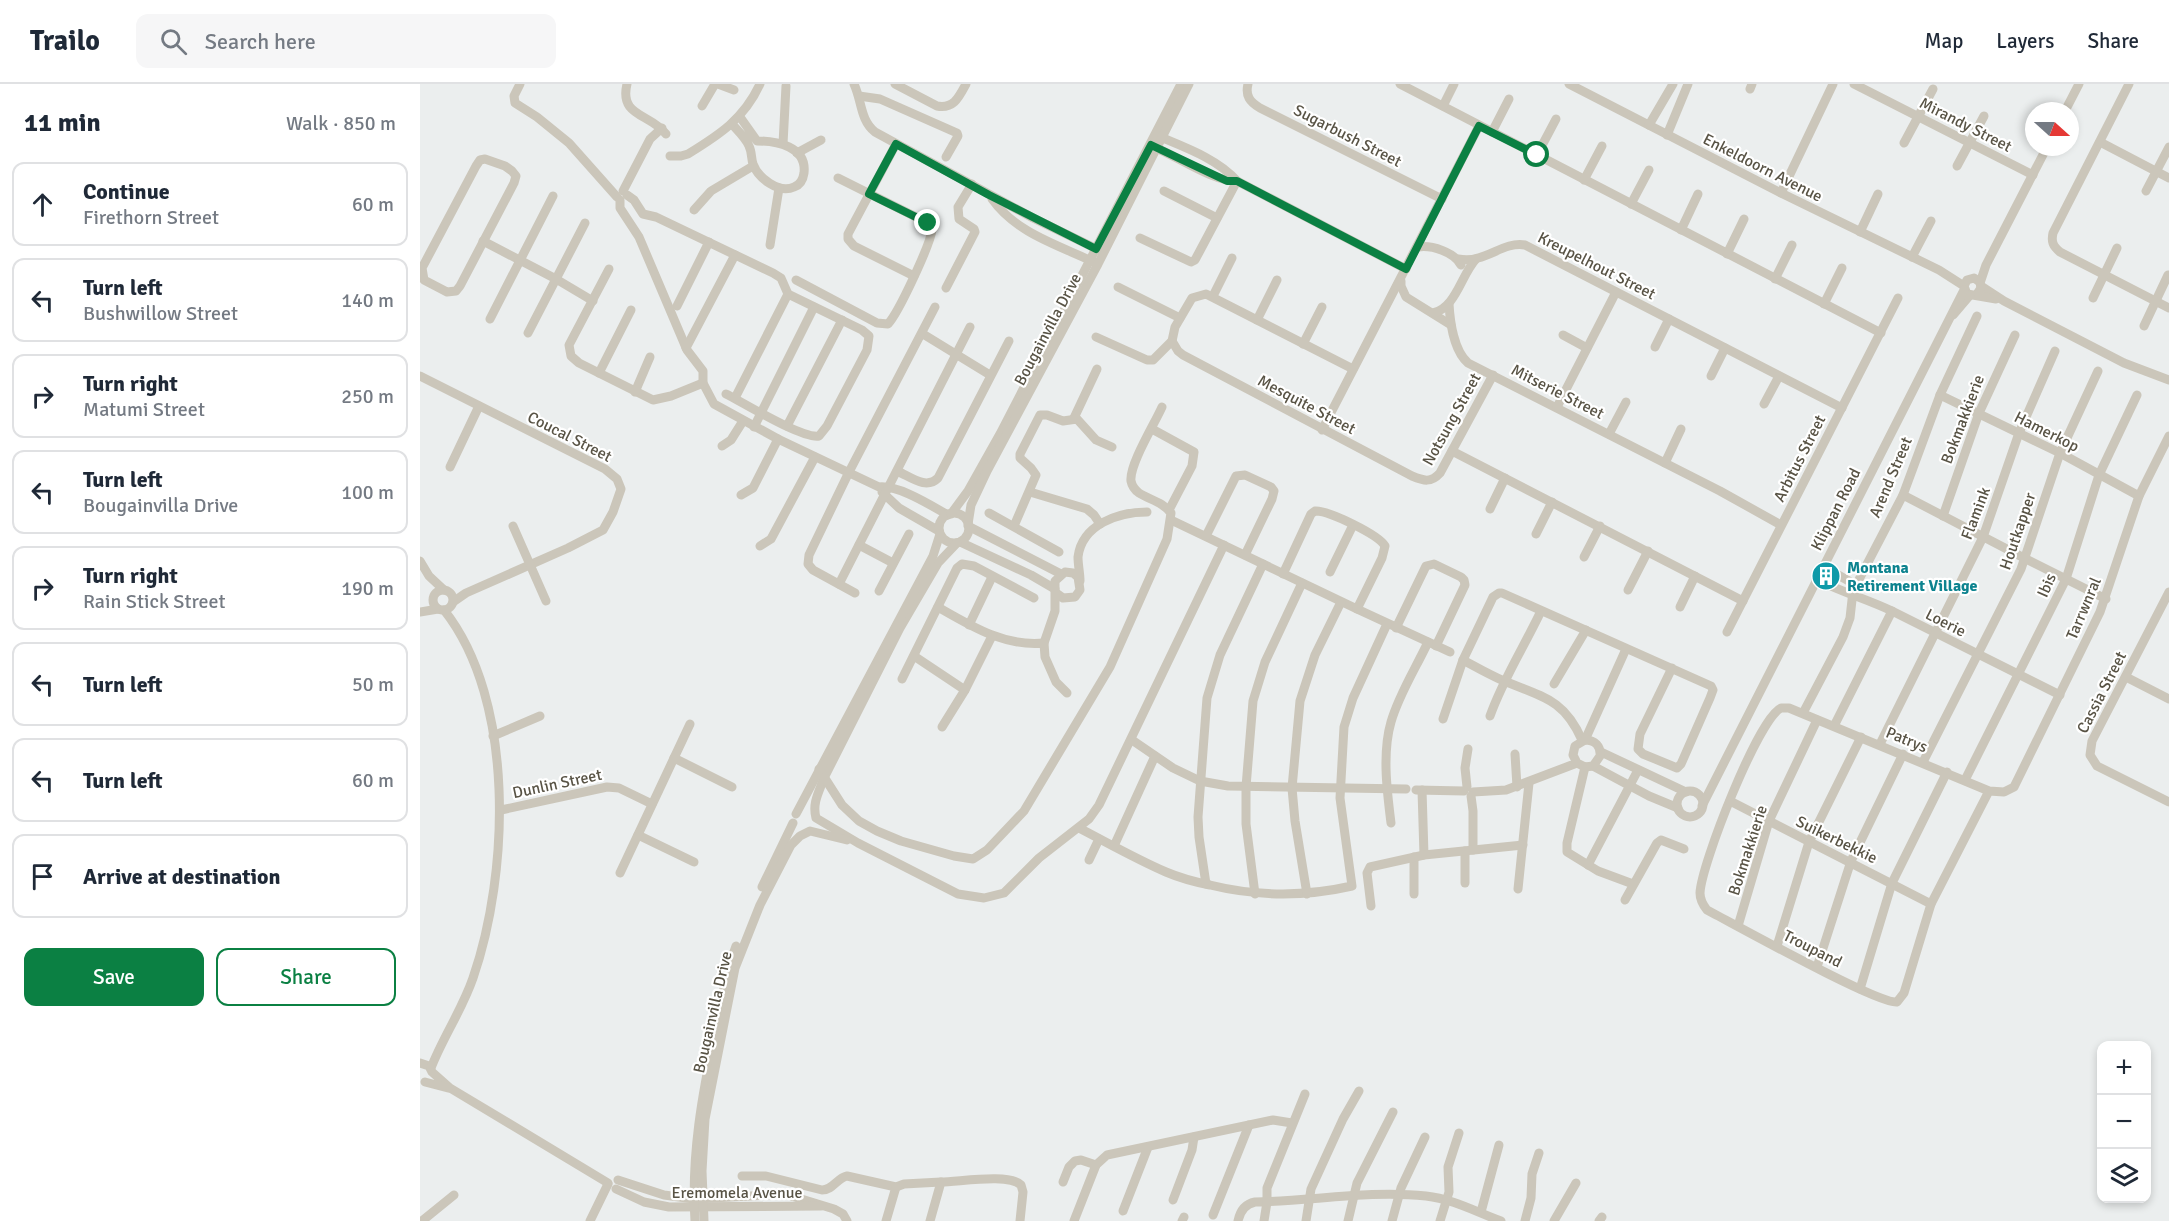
<!DOCTYPE html>
<html lang="en">
<head>
<meta charset="utf-8">
<style>
  :root { --surface:#fff; --page:#f6f6f7; --text:#1f2937; --muted:#747a83; --line:#e0e1e3; --accent:#0b8043 }
  body { margin:0; font-family:Signika,sans-serif; background:var(--page); color:var(--text) }
  .controls { position:absolute; right:18px; bottom:18px; display:grid; overflow:hidden; border-radius:12px; box-shadow:0 3px 9px #0003 }
  .controls button { width:54px; height:54px; display:grid; place-items:center; padding:0; border:0; border-bottom:2px solid var(--line); background:var(--surface); color:var(--text); font:30px sans-serif }
  .compass { position:absolute; left:1605px; top:18px; width:54px; height:54px; border-radius:50%; background:var(--surface); box-shadow:0 3px 9px #0003; rotate:111deg }
  .stop { position:absolute; width:18px; height:18px; margin:-14px; border:4px solid #0b8043; border-radius:50%; background:#fff }
  .stop.end { background:#0b8043; border-color:#fff; box-shadow:0 2px 6px #0008 }
  .list { margin:0; padding:0; list-style:none }
  h2 { display:flex; justify-content:space-between; align-items:center; height:78px; margin:0; padding:0 24px; font-size:26px }
  h2 small { font-size:20px; font-weight:400; color:var(--muted) }
  .list li { display:grid; grid-template-columns:39px 1fr auto; gap:18px; align-items:center; box-sizing:border-box; height:84px; margin:0 12px 12px; padding:0 12px; border:2px solid var(--line); border-radius:12px }
  .list b { display:block; font-size:22px; white-space:nowrap }
  .list p { margin:0; font-size:20px; white-space:nowrap; color:var(--muted) }
  .list em { font-size:20px; font-style:normal; color:var(--muted) }
  .actions { display:flex; gap:12px; padding:18px 24px }
  .actions a { flex:1; padding:14px 0; border:2px solid var(--accent); border-radius:12px; text-align:center; font-size:21px; color:var(--accent) }
  .actions .main { background:var(--accent); color:#fff }
  .icon { flex:none; width:33px; height:33px; fill:none; stroke:currentColor; stroke-width:2; stroke-linecap:round; stroke-linejoin:round }
  .map { position:relative; flex:none; width:1749px; height:1137px; overflow:hidden }
  header { display:flex; align-items:center; gap:36px; box-sizing:border-box; height:84px; padding:0 30px; background:var(--surface); border-bottom:2px solid var(--line) }
  header strong { font-size:28px }
  nav { display:flex; gap:33px; margin-inline-start:auto; font-size:21px }
  .search { width:420px; height:54px; background:var(--page); display:flex; align-items:center; gap:15px; box-sizing:border-box; padding:0 21px; border-radius:12px; color:var(--muted); font-size:22px }
  main { display:flex }
  aside { flex:1; background:var(--surface) }
  .map>svg:first-child { display:block }
  .lines { fill:none; stroke-linecap:round; stroke-linejoin:round }
  .minor { stroke:#cbc6ba; stroke-width:9 }
  .route { stroke:#0b8043; stroke-width:8 }
  .labels { text-anchor:middle; stroke-width:4.5; stroke-linejoin:round; paint-order:stroke }
  .street-label { font-size:16px; fill:#585345; stroke:#fff }
  .culture-label { font-size:16px; font-weight:bold; fill:#0d838f; stroke:#fff; text-anchor:start }
</style>
</head>
<body>
<header>
<strong>Trailo</strong>
<div class="search"><svg class="icon" aria-label="search" viewBox="0 0 24 24"><circle cx="10" cy="10" r="6"/><path d="M15 15l6 6"/></svg>Search here</div>
<nav><a>Map</a><a>Layers</a><a>Share</a></nav>
</header>
<main>
<aside>
<h2>11 min<small>Walk · 850 m</small></h2>
<ul class="list">
<li><svg class="icon" aria-label="ahead" viewBox="0 0 24 24"><path d="M12 20V5M6 11l6-6 6 6"/></svg><div><b>Continue</b><p>Firethorn Street</p></div><em>60 m</em></li>
<li><svg class="icon" aria-label="left" viewBox="0 0 24 24"><path d="M17 20v-9H6M10 6l-5 5 5 5"/></svg><div><b>Turn left</b><p>Bushwillow Street</p></div><em>140 m</em></li>
<li><svg class="icon" aria-label="right" viewBox="0 0 24 24"><path d="M7 20v-9h11M14 6l5 5-5 5"/></svg><div><b>Turn right</b><p>Matumi Street</p></div><em>250 m</em></li>
<li><svg class="icon" aria-label="left" viewBox="0 0 24 24"><path d="M17 20v-9H6M10 6l-5 5 5 5"/></svg><div><b>Turn left</b><p>Bougainvilla Drive</p></div><em>100 m</em></li>
<li><svg class="icon" aria-label="right" viewBox="0 0 24 24"><path d="M7 20v-9h11M14 6l5 5-5 5"/></svg><div><b>Turn right</b><p>Rain Stick Street</p></div><em>190 m</em></li>
<li><svg class="icon" aria-label="left" viewBox="0 0 24 24"><path d="M17 20v-9H6M10 6l-5 5 5 5"/></svg><div><b>Turn left</b></div><em>50 m</em></li>
<li><svg class="icon" aria-label="left" viewBox="0 0 24 24"><path d="M17 20v-9H6M10 6l-5 5 5 5"/></svg><div><b>Turn left</b></div><em>60 m</em></li>
<li><svg class="icon" aria-label="arrive" viewBox="0 0 24 24"><path d="M6 21V4h12l-3 4 3 4H6"/></svg><div><b>Arrive at destination</b></div></li>
</ul>
<div class="actions"><a class="main">Save</a><a>Share</a></div>
</aside>
<div class="map">
<svg width="1749" height="1137" viewBox="0 0 1749 1137">
  <rect width="100%" height="100%" fill="#ebeeee"/>
  <g class="lines">
    <!-- minor -->
    <g class="minor">
      <polyline points="100,0 94,12 95,19 117,33 149,59 197,113"/>
      <path d="M207 0C199 33 230 29 246 50"/>
      <polyline points="298,0 314,6"/>
      <path d="M434 0C442 17 440 36 455 48L613 134 681 167"/>
      <path d="M475 0 517 22C534 25 539 13 546 0"/>
      <path d="M828 0C825 12 830 18 840 24L1022 115"/>
      <polyline points="980,0 1461,249"/>
      <polyline points="1149,0 1361,109 1519,186 1544,202"/>
      <polyline points="1434,0 1613,91"/>
      <path d="M1709 0 1633 149C1631 158 1633 162 1640 168L1749 224"/>
      <polyline points="1330,5 1332,0"/>
      <polyline points="439,12 460,15 537,49 538,52 526,73"/>
      <polyline points="282,22 295,0"/>
      <polyline points="1023,22 1034,0"/>
      <polyline points="1645,27 1659,0"/>
      <path d="M312 40C318 47 326 54 329 62 332 68 331 74 333 80 338 94 359 110 374 103 380 101 383 96 384 89 387 62 356 57 337 57L320 33"/>
      <polyline points="1229,41 1253,0"/>
      <polyline points="1072,48 1089,15"/>
      <polyline points="1247,51 1268,0"/>
      <path d="M738 52C764 63 798 75 817 97L986 185"/>
      <polyline points="1680,58 1749,94"/>
      <polyline points="1484,59 1513,5"/>
      <polyline points="363,60 366,2"/>
      <polyline points="476,60 428,150 428,155 434,162 494,192"/>
      <path d="M734 63C759 73 791 97 817 97"/>
      <polyline points="377,69 401,56"/>
      <polyline points="1117,71 1136,35"/>
      <path d="M250 72H261L268 70C299 51 324 35 340 0"/>
      <polygon points="65,75 85,82 92,87 96,92 94,99 40,202 36,207 27,208 4,196 2,184 56,82 60,76"/>
      <polyline points="1537,82 1564,32"/>
      <polyline points="1164,96 1182,62"/>
      <polyline points="203,107 230,55 242,44"/>
      <polyline points="744,107 797,134"/>
      <polyline points="1726,107 1749,63"/>
      <polyline points="1361,109 1413,0"/>
      <path d="M207 111 214 116 223 130 236 133 353 189 361 194 368 210 442 246 449 252 447 266 407 342 399 352C382 355 324 319 306 310"/>
      <path d="M572 115C596 149 638 161 674 178"/>
      <path d="M200 116V124L219 153 267 266 283 287V299L294 320 358 355 459 403C479 401 510 421 528 431"/>
      <polyline points="1211,120 1229,86"/>
      <polyline points="274,126 291,107 333,82"/>
      <polyline points="1261,146 1278,110"/>
      <polyline points="1440,148 1458,110"/>
      <polyline points="720,154 771,178 775,176 817,97"/>
      <polyline points="63,157 136,195 173,217"/>
      <polyline points="350,161 359,104"/>
      <path d="M998 163C1012 161 1034 168 1041 181"/>
      <polyline points="1307,170 1324,135"/>
      <polyline points="1492,173 1511,137"/>
      <path d="M1038 175C1044 176 1052 176 1058 174 1074 170 1088 158 1105 161L1422 324"/>
      <polyline points="189,185 149,261 151,272 159,279 233,316 251,312 283,299"/>
      <polyline points="1355,195 1372,161"/>
      <path d="M376 196 457 239 468 240C479 228 510 161 512 146L508 139 418 94"/>
      <polyline points="981,197 981,202 986,213 1031,241"/>
      <polyline points="1560,199 1566,181 1627,63"/>
      <polyline points="1561,202 1584,217 1704,279 1749,296"/>
      <polyline points="698,203 760,234"/>
      <polyline points="526,204 555,148 554,145 539,135 538,123 552,100"/>
      <polyline points="1557,210 1561,204 1560,198 1554,194 1547,196 1544,202 1547,210 1576,215"/>
      <polyline points="793,212 812,174"/>
      <polyline points="1673,214 1697,164"/>
      <path d="M1029 220C1030 238 1034 267 1048 279L1300 407 1361 441"/>
      <polyline points="1404,220 1422,184"/>
      <polyline points="257,222 289,158"/>
      <path d="M1013 229C1036 224 1041 191 1056 175"/>
      <polyline points="1533,231 1550,211"/>
      <polyline points="70,235 133,112"/>
      <polyline points="837,236 857,196"/>
      <polyline points="1724,242 1748,191"/>
      <polyline points="108,249 165,139"/>
      <polyline points="503,250 570,291"/>
      <polyline points="1143,251 1167,264"/>
      <polyline points="676,253 727,276 733,276 752,257 755,243 772,214 786,210 933,285"/>
      <path d="M752 257 758 267 763 271 992 392C1004 397 1011 399 1020 389L1073 291"/>
      <polyline points="883,260 902,223"/>
      <polyline points="1235,263 1249,235"/>
      <polyline points="266,264 315,171"/>
      <polyline points="179,289 211,226"/>
      <polyline points="0,292 185,385 197,395 201,405 193,428 183,446 148,464 46,509 33,518"/>
      <polyline points="1291,292 1305,264"/>
      <polyline points="215,308 230,273"/>
      <polyline points="1520,311 1640,369 1719,412"/>
      <polyline points="315,314 368,210"/>
      <polyline points="1344,320 1359,292"/>
      <polyline points="1137,323 1196,208"/>
      <polyline points="654,334 677,285"/>
      <polyline points="367,342 422,236"/>
      <polyline points="334,343 394,223"/>
      <polyline points="732,345 774,368 772,382 749,426"/>
      <polyline points="902,346 1059,42"/>
      <polyline points="1189,350 1206,318"/>
      <polyline points="302,362 311,356 323,337"/>
      <polyline points="1032,367 1323,517"/>
      <polyline points="1245,379 1261,345"/>
      <polyline points="30,383 59,322"/>
      <path d="M477 387C491 393 506 406 518 394L589 257"/>
      <polyline points="462,408 479,424 519,447"/>
      <polyline points="610,408 667,425 674,431 680,440"/>
      <polyline points="321,411 333,404 358,355"/>
      <polyline points="1483,411 1606,475 1686,515"/>
      <polyline points="1070,425 1085,394"/>
      <polyline points="569,429 639,468"/>
      <circle cx="534" cy="444" r="15"/>
      <polyline points="531,430 548,407 580,350 761,0"/>
      <polyline points="1523,432 1559,329 1595,251"/>
      <polyline points="751,436 937,525 1030,568"/>
      <polyline points="548,440 551,421 567,387 678,180 769,0"/>
      <polyline points="93,442 126,517"/>
      <polyline points="548,442 641,490"/>
      <polyline points="594,442 616,391 611,384 600,374 600,370 620,331 627,331 643,337 657,335 676,356 692,363"/>
      <polyline points="1116,450 1132,418"/>
      <polyline points="786,452 816,392 825,391 851,403 854,407 852,415 825,471"/>
      <polyline points="540,458 611,491 635,505"/>
      <path d="M537 459 518 479 480 544 404 694C399 708 392 719 396 734L438 759 538 810 564 814 584 809 619 774 669 735 679 721 804 461"/>
      <polyline points="439,461 473,479"/>
      <polyline points="340,462 351,455 395,373"/>
      <polyline points="1164,473 1180,442"/>
      <polyline points="0,477 9,492 24,506"/>
      <polyline points="1402,482 1436,501"/>
      <polyline points="910,488 933,441"/>
      <path d="M863 490 891 430 895 427C908 426 959 451 965 462L962 474 937 525"/>
      <path d="M1396 495C1421 508 1447 515 1472 527L1640 611"/>
      <path d="M660 497C660 489 658 481 658 473 662 440 699 428 727 428"/>
      <polyline points="419,500 550,243"/>
      <circle cx="23" cy="516" r="10"/>
      <polyline points="1208,506 1228,467"/>
      <polyline points="459,507 489,450"/>
      <polyline points="1749,508 1672,657 1670,671 1677,682 1749,718"/>
      <polyline points="435,509 393,486 388,480 389,471 429,388 515,223"/>
      <polyline points="636,509 643,514 655,513 660,506 658,493 653,489 645,488 635,497 635,527 624,559 625,573 636,598 647,609"/>
      <path d="M518 523C551 542 585 563 624 559"/>
      <polyline points="1260,523 1275,492"/>
      <polyline points="0,528 18,525"/>
      <polyline points="549,541 572,493"/>
      <polyline points="976,544 1006,482 1014,480 1041,493 1044,496 1045,501 1016,562"/>
      <polyline points="1307,548 1478,214"/>
      <polyline points="494,572 545,606"/>
      <path d="M1043 576C1056 583 1070 591 1084 597 1123 613 1144 615 1162 656"/>
      <polyline points="1706,593 1749,615"/>
      <polyline points="482,595 537,484 542,480 554,482 614,514"/>
      <polyline points="1134,600 1166,546"/>
      <polyline points="1383,629 1423,553 1430,534 1433,507 1483,411 1520,311 1557,232"/>
      <path d="M1070 632C1083 595 1104 563 1121 527"/>
      <polyline points="1023,635 1043,576 1073,513 1079,509 1082,509 1291,602 1293,606 1290,614 1261,680 1257,684 1223,670 1218,665 1220,650 1252,584"/>
      <polyline points="1414,642 1472,527"/>
      <polyline points="522,643 545,606 572,552"/>
      <polyline points="73,652 120,632"/>
      <polyline points="712,656 753,684 780,697 808,702 986,705"/>
      <polyline points="1165,656 1206,565"/>
      <polyline points="1460,660 1563,453 1599,349 1635,267"/>
      <polyline points="1181,668 1266,708"/>
      <polyline points="1095,670 1097,703"/>
      <polyline points="254,674 312,703"/>
      <polyline points="1503,678 1601,485 1640,369 1678,287"/>
      <polyline points="1173,682 1229,712 1258,724"/>
      <polyline points="1165,683 1147,759 1147,768 1178,787 1213,800"/>
      <path d="M399 685 422 721 439 737 457 747 481 757 534 772 553 775 567 766 604 727 690 583 747 455 751 429C743 418 730 416 719 409 715 406 712 402 711 397 709 381 735 339 742 323"/>
      <polyline points="1545,696 1646,495 1679,391 1717,311"/>
      <polyline points="1047,703 1045,684 1048,665"/>
      <polyline points="996,706 1044,707"/>
      <polyline points="1002,706 1004,771"/>
      <path d="M1569 707 1511 820 1484 909 1477 918C1459 921 1314 840 1287 826 1283 821 1280 816 1280 809 1281 781 1338 635 1361 624H1369L1569 707 1584 708 1594 703 1680 528 1719 412 1749 352"/>
      <circle cx="1270" cy="720" r="13"/>
      <path d="M1053 708 1086 706 1157 679 1165 683 1173 682 1180 672C1181 662 1175 656 1165 656L1155 662 1153 671 1157 679"/>
      <polyline points="1051,712 1053,727 1053,766"/>
      <polyline points="1310,717 1511,820"/>
      <polyline points="1282,722 1544,206"/>
      <polyline points="81,726 187,703 199,704 232,720"/>
      <polyline points="376,730 513,472 520,450"/>
      <path d="M971 739C967 707 962 669 971 638 979 610 996 584 1008 558"/>
      <path d="M659 744C688 759 716 775 746 788 760 794 775 798 790 801 839 813 884 813 932 802L920 714 924 643 933 614 967 540"/>
      <polyline points="218,751 274,778"/>
      <polyline points="694,762 735,672"/>
      <polyline points="669,776 679,755"/>
      <polyline points="1168,781 1218,686"/>
      <polyline points="200,789 270,640"/>
      <polyline points="1045,799 1045,767"/>
      <polyline points="786,800 779,753 778,733 787,614 800,571 843,480"/>
      <polyline points="342,803 373,739"/>
      <polyline points="1098,805 1109,699"/>
      <polyline points="835,810 826,740 826,703 833,617 845,578 882,499"/>
      <polyline points="887,810 875,737 872,704 880,617 895,571 921,518"/>
      <polyline points="994,810 994,773"/>
      <polyline points="1205,816 1237,759 1241,756 1264,765"/>
      <polyline points="951,822 947,789 950,783 1004,771 1103,761"/>
      <polyline points="1318,842 1349,737 1397,636"/>
      <polyline points="1357,862 1389,758 1441,653"/>
      <polyline points="1397,883 1431,777 1483,670"/>
      <polyline points="1440,905 1472,799 1527,688"/>
      <polyline points="0,979 9,982 12,988 30,1004 188,1099"/>
      <path d="M11 984C23 953 42 926 53 894 89 790 96 617 24 526"/>
      <polyline points="5,998 28,1004"/>
      <path d="M322 1092H346L402 1106C413 1106 417 1094 427 1092L476 1103 484 1100 521 1098"/>
      <polyline points="198,1096 244,1111 274,1115 365,1110 414,1125 423,1130 427,1137"/>
      <polyline points="643,1098 649,1083 655,1077 661,1076 676,1081"/>
      <polyline points="196,1105 224,1118 249,1123 401,1122"/>
      <polyline points="753,1116 772,1066 774,1053"/>
      <polyline points="703,1127 728,1063"/>
      <polyline points="1061,1128 1079,1061"/>
      <polyline points="793,1131 829,1041"/>
      <polyline points="2,1137 34,1111"/>
      <polyline points="170,1137 188,1100"/>
      <path d="M275 1137C271 1072 282 1010 296 946 301 918 306 889 316 862"/>
      <polyline points="284,1137 282,1087 285,1035 315,884 340,821 371,761 380,752 390,747 427,756"/>
      <polyline points="466,1137 476,1103"/>
      <path d="M510 1137 521 1098C539 1098 589 1089 601 1101L603 1108 600 1137"/>
      <polyline points="654,1137 676,1081 687,1071 853,1036 872,1039"/>
      <polyline points="762,1137 764,1133"/>
      <path d="M818 1137C820 1127 825 1120 835 1118 892 1117 949 1106 1006 1112 1033 1115 1056 1128 1081 1137"/>
      <polyline points="844,1137 847,1118 847,1104 885,1010"/>
      <polyline points="886,1137 891,1105 923,1035 939,1007"/>
      <polyline points="928,1137 937,1099 973,1028"/>
      <polyline points="972,1137 981,1104 1005,1053"/>
      <polyline points="1020,1137 1029,1108 1028,1083 1039,1049"/>
      <polyline points="1105,1137 1111,1114 1112,1090 1119,1069"/>
      <polyline points="1134,1137 1156,1099"/>
      <polyline points="1179,1137 1182,1133"/>
    </g>
  </g>
  <g class="lines">
    <!-- route -->
    <polyline class="route" points="508,139 449,110 476,60 569,111 676,165 731,61 807,97 817,97 986,185 1059,42 1117,71"/>
  </g>
  <!-- icons -->
  <defs>
    <g id="building-disc" transform="scale(1.5)"><circle r="9.5" fill="#0f9aa8" stroke="#fff"/><path d="M-4-6H4V6H1V3H-1V6H-4ZM-2.5-4.3h1.7v1.8h-1.7ZM.8-4.3h1.7v1.8H.8ZM-2.5-1h1.7V.8h-1.7ZM.8-1h1.7V.8H.8Z" fill="#fff"/></g>
  </defs>
  <g fill-rule="evenodd">
    <use href="#building-disc" x="1406" y="492"/>
  </g>
  <g class="labels">
    <!-- street labels -->
    <g class="street-label">
      <text transform="translate(1546 40) rotate(27)" y="6">Mirandy Street</text>
      <text transform="translate(928 51) rotate(27)" y="6">Sugarbush Street</text>
      <text transform="translate(1343 83) rotate(27)" y="6">Enkeldoorn Avenue</text>
      <text transform="translate(1177 181) rotate(27)" y="6">Kreupelhout Street</text>
      <text transform="translate(627 245) rotate(-62)" y="6">Bougainvilla Drive</text>
      <text transform="translate(1138 307) rotate(27)" y="6">Mitserie Street</text>
      <text transform="translate(887 320) rotate(28)" y="6">Mesquite Street</text>
      <text transform="translate(1031 335) rotate(-61)" y="6">Notsung Street</text>
      <text transform="translate(1542 335) rotate(-69)" y="6">Bokmakkierie</text>
      <text transform="translate(1627 347) rotate(27)" y="6">Hamerkop</text>
      <text transform="translate(150 352) rotate(27)" y="6">Coucal Street</text>
      <text transform="translate(1379 374) rotate(-63)" y="6">Arbitus Street</text>
      <text transform="translate(1470 393) rotate(-67)" y="6">Arend Street</text>
      <text transform="translate(1415 425) rotate(-63)" y="6">Klippan Road</text>
      <text transform="translate(1555 429) rotate(-69)" y="6">Flamink</text>
      <text transform="translate(1597 447) rotate(-71)" y="6">Houtkapper</text>
      <text transform="translate(1626 501) rotate(-66)" y="6">Ibis</text>
      <text transform="translate(1663 524) rotate(-67)" y="6">Tarrwnral</text>
      <text transform="translate(1526 538) rotate(27)" y="6">Loerie</text>
      <text transform="translate(1681 608) rotate(-63)" y="6">Cassia Street</text>
      <text transform="translate(1487 655) rotate(22)" y="6">Patrys</text>
      <text transform="translate(137 699) rotate(-12)" y="6">Dunlin Street</text>
      <text transform="translate(1417 755) rotate(26)" y="6">Suikerbekkie</text>
      <text transform="translate(1327 766) rotate(-72)" y="6">Bokmakkierie</text>
      <text transform="translate(1393 864) rotate(27)" y="6">Troupand</text>
      <text transform="translate(292 928) rotate(-77)" y="6">Bougainvilla Drive</text>
      <text x="317" y="1114">Eremomela Avenue</text>
    </g>
    <!-- culture labels -->
    <g class="culture-label">
      <text x="1427" y="489">Montana<tspan x="1427" dy="18">Retirement Village</tspan></text>
    </g>
  </g>
</svg>
<div class="controls">
<button>+</button>
<button>−</button>
<button><svg class="icon" aria-label="layers" viewBox="0 0 24 24"><path d="M12 4l9 5-9 5-9-5zM3 14l9 5 9-5"/></svg></button>
</div>
<svg class="compass" viewBox="-18 -18 36 36"><path d="M0-13l5 13h-10z" fill="#e53935"/><path d="M0 13l5-13h-10z" fill="#747a83"/></svg>
<div class="stop" style="left:1117px;top:71px"></div>
<div class="stop end" style="left:508px;top:139px"></div>
</div>
</main>
</body>
</html>
